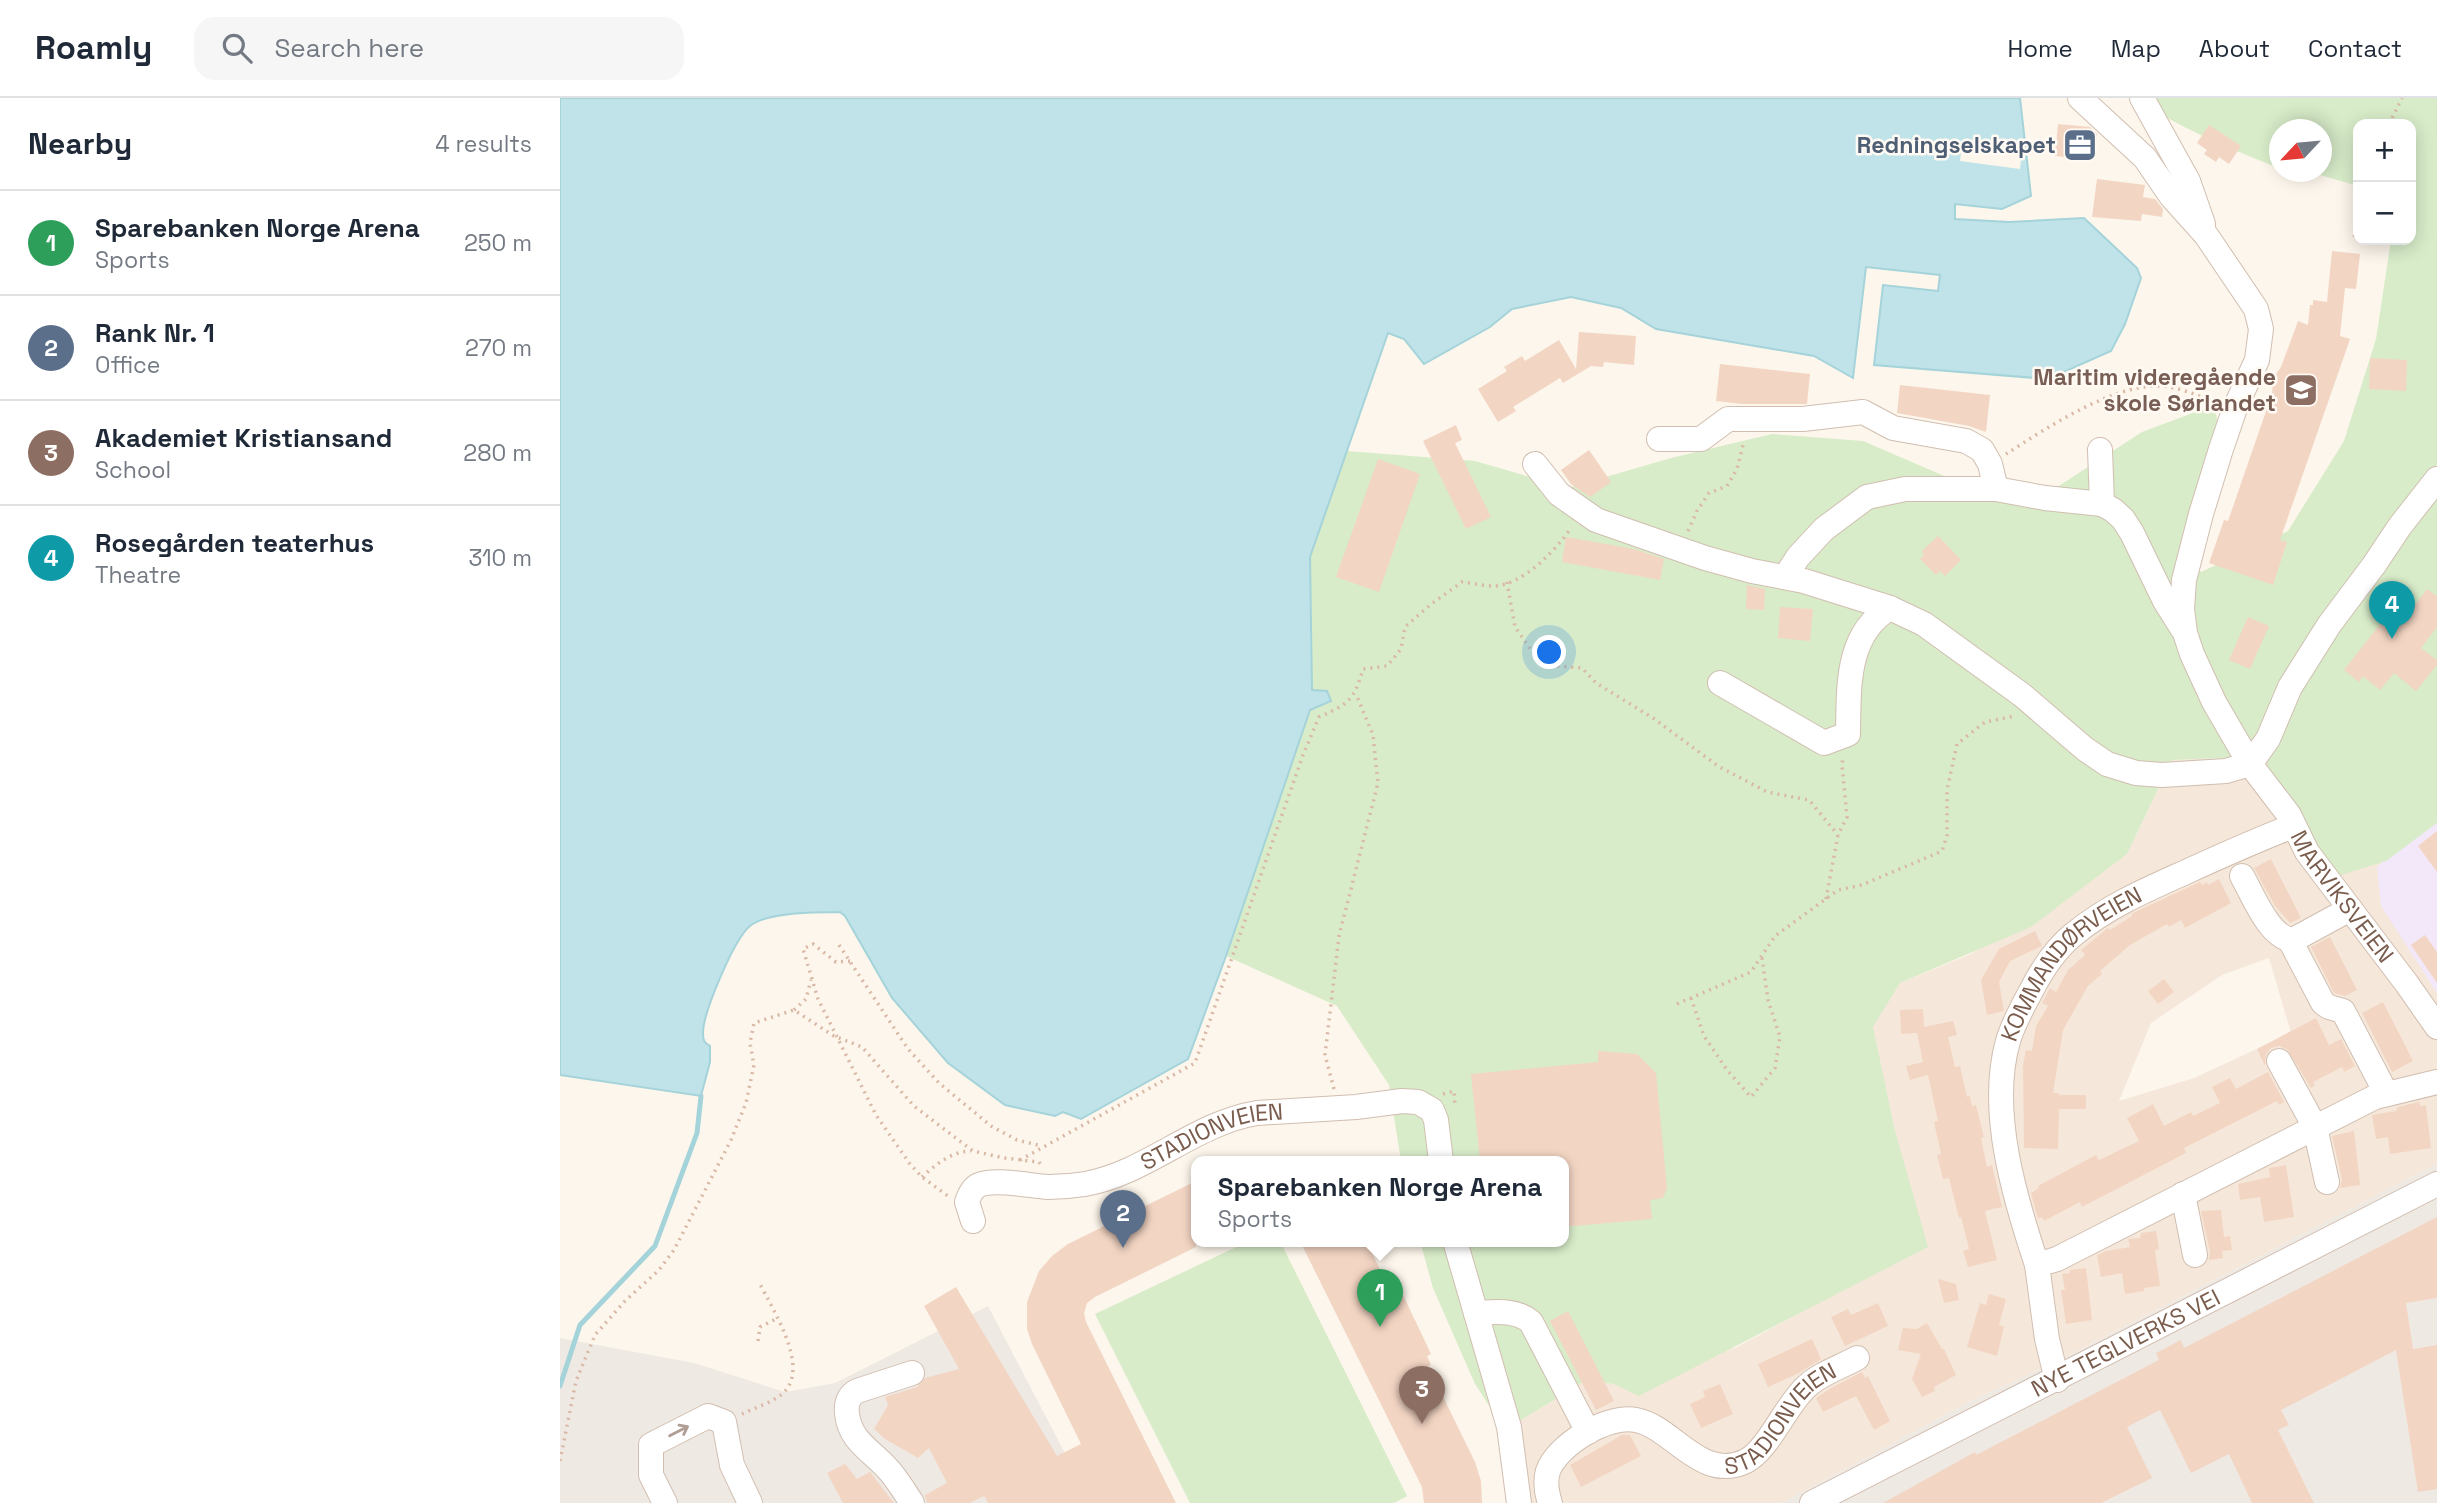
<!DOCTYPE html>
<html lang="en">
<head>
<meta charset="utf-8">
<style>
  :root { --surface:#fff; --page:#f6f6f7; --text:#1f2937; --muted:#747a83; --line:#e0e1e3; --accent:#7c3aed }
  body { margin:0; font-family:"Space Grotesk",sans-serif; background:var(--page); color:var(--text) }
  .controls { position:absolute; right:21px; top:21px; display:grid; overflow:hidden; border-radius:14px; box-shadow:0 4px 18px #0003 }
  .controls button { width:63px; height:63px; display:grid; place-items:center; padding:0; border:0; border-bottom:2px solid var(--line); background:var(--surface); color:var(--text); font:35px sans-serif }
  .compass { position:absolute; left:1709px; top:21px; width:63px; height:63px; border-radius:50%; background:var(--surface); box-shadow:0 4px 18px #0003; rotate:244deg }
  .you { position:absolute; left:990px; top:555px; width:24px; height:24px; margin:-18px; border:5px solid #fff; border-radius:50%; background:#1a73e8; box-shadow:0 0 0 10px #1a73e833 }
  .badge { display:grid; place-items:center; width:46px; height:46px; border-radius:50%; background:var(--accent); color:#fff; font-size:23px; font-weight:700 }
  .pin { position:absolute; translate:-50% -58px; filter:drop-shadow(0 2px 4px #0008) }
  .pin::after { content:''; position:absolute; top:37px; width:24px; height:21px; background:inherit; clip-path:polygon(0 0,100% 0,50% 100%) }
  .popup { position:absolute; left:631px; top:1058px; width:378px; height:91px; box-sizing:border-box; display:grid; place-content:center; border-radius:14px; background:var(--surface); filter:drop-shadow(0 2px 5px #0005); font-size:23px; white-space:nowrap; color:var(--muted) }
  .popup b { font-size:26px; color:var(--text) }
  .popup::after { content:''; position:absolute; left:50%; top:100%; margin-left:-14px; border:14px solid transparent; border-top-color:var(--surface) }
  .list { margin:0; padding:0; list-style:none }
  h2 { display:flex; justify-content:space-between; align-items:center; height:91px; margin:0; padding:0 28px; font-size:30px }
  h2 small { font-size:23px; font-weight:400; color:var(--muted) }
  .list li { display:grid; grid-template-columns:46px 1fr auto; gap:21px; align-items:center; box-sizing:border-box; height:105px; padding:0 28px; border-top:2px solid var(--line) }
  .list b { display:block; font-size:26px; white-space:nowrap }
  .list p { margin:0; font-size:23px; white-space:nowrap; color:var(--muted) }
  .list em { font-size:23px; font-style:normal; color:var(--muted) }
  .icon { flex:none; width:38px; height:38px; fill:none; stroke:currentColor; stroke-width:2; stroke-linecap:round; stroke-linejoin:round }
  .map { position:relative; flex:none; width:1877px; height:1405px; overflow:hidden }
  header { display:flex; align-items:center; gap:42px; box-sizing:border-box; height:98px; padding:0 35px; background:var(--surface); border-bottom:2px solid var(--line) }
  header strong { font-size:33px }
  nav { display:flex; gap:38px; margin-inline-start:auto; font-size:24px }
  .search { width:490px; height:63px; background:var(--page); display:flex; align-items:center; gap:18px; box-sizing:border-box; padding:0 24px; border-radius:21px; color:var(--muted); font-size:26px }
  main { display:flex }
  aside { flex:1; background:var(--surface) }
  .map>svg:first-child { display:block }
  .residential { fill:#f5e8da; fill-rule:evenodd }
  .industrial { fill:#efe9e4 }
  .education { fill:#f3e8fa }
  .green { fill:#d8ecc9 }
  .water { fill:#bfe3e8; stroke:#a5d3da; stroke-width:2 }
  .pier { fill:#fdf6ec }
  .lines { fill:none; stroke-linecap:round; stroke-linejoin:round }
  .stream { stroke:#a5d3da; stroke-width:5 }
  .building { fill:#f3d5c3 }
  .minor-casing { stroke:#d1beb0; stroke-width:26 }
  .path { stroke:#d9b8a5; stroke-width:3.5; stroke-dasharray:2 5; stroke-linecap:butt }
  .minor { stroke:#fff; stroke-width:24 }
  .oneway { stroke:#af9d94 }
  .labels { text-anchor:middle; stroke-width:5; stroke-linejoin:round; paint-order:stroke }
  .service-label { font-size:23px; font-weight:bold; fill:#4e5e75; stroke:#fffaf3; text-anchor:end }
  .education-label { font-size:23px; font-weight:bold; fill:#785e54; stroke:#fffaf3; text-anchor:end }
  .street-label { font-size:23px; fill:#7a5c4d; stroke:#fffaf3 }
</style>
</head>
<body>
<header>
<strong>Roamly</strong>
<div class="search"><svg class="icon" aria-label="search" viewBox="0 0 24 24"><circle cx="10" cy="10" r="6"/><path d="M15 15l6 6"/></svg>Search here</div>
<nav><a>Home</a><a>Map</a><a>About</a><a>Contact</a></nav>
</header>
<main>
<aside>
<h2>Nearby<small>4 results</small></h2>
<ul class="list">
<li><span class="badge" style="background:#2e9e5b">1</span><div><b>Sparebanken Norge Arena</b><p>Sports</p></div><em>250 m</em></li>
<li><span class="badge" style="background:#5c6f8a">2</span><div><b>Rank Nr. 1</b><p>Office</p></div><em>270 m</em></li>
<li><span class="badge" style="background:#8d6e63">3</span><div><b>Akademiet Kristiansand</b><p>School</p></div><em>280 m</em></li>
<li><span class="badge" style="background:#0f9aa8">4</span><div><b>Rosegården teaterhus</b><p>Theatre</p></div><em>310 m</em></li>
</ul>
</aside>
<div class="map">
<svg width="1877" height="1405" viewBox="0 0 1877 1405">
  <rect width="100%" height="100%" fill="#fdf6ec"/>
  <!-- residential -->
  <path class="residential" d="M1685 659 1877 725V1066L1504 1260 1409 1304 1222 1405H966L945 1332 1025 1283 1054 1286 1177 1249 1269 1199 1335 1033 1312 929 1340 885 1411 856 1567 756 1612 662ZM1709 860 1731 935 1634 980 1559 1003 1591 925 1662 877Z"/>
  <!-- industrial -->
  <g class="industrial">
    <polygon points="1877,1066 1877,1405 1222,1405 1409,1304 1504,1260"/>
    <polygon points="428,1208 531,1405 0,1405 0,1240 134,1265 225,1294 275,1285"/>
  </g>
  <!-- education -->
  <polygon class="education" points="1877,724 1877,895 1821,808 1817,769 1846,743"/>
  <!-- green -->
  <g class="green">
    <path d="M1577 0H1877V725L1826 763 1775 779 1685 659 1612 662 1567 756 1471 829 1340 885 1313 929 1335 1033 1368 1149 1079 1298 1054 1286 1025 1283 945 1332 915 1286 873 1190 860 1143H1004V1063H841L829 987 777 908 666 858 750 612V459L787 353 915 363 1008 390 1111 360 1212 336 1303 343 1405 387 1494 391 1582 334 1654 307 1663 349 1623 452 1641 474 1728 433 1784 343 1816 241 1831 142H1851V26H1798V88L1750 74H1762V32H1720L1719 70C1676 53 1613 28 1577 0Z"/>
    <polygon points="689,1143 720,1143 847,1398 834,1405 630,1405 535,1216"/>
  </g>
  <!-- water -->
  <path class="water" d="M0 0H1460L1471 98 1442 111 1395 106V121L1449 124 1524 120 1577 170 1581 180 1565 226 1551 253 1488 281 1314 267 1323 187 1378 193 1380 177 1306 169 1293 280 1254 258 1096 231 1061 210 1011 199 952 211 930 229 864 266 844 241 828 235 750 459 752 592 767 593 771 603 750 612 666 858 628 961 521 1021 503 1014 495 1018 445 1007 388 965 332 900 285 818 280 814C256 815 209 813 190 828 174 841 143 915 143 935 143 942 144 945 150 948V964L141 998 0 977Z"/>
  <!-- pier -->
  <polygon class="pier" points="1402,46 1462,54 1460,71 1400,63"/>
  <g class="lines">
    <!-- stream -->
    <polyline class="stream" points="0,1288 20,1227 95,1148 137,1035 141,998"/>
  </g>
  <!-- building -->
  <g class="building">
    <polygon points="1498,26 1530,29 1537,36 1534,62 1495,58"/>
    <polygon points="1649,27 1681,48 1669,66 1659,59 1656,64 1644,56 1647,52 1637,45"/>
    <polygon points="1537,81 1585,87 1583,99 1595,101 1603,111 1602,119 1582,116 1581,123 1532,119"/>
    <polygon points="1772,153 1800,156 1796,191 1785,190 1780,238 1790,241 1720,442 1727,444 1713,487 1649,465 1664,422 1668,423 1712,296 1713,280 1721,269 1738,223 1748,227 1750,207 1753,207 1753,202 1767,204"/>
    <polygon points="1019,234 1076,238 1074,267 1044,264 1043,269 1031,268 1003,285 1000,280 953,309 956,313 938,324 918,291 947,273 944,269 962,258 965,263 999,242 1016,271"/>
    <polygon points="1810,260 1847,262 1846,293 1809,291"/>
    <polygon points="1160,266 1250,276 1247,306 1182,306 1156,303"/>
    <polygon points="1340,287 1430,297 1426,334 1409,328 1337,315"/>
    <polygon points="896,327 902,342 895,345 931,419 906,431 863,343"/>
    <polygon points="1029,352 1051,384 1030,399 1011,386 1001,372"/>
    <polygon points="818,361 860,376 819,494 776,479"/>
    <polygon points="1378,438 1401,462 1385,478 1380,473 1376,477 1360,461 1364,457 1362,453"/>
    <polygon points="1006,439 1074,451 1104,461 1100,482 1002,464"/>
    <polygon points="1187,487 1205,491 1204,512 1186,511"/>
    <polygon points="1867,491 1877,498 1877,529 1861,550 1877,562 1877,567 1856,593 1834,575 1820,592 1803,578 1799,584 1784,572 1837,505 1849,515"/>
    <polygon points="1220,509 1253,511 1250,543 1218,540"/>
    <polygon points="1688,519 1709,528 1690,571 1669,562"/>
    <polygon points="1877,733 1877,774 1858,748"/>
    <polygon points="1711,761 1741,820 1730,825 1715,808 1694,770"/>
    <polygon points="1659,781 1671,805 1625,830 1621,822 1609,829 1607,826 1570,847 1540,873 1542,876 1528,888 1503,932 1493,995 1499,995 1499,997 1526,997 1526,1011 1499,1011 1498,1051 1464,1050 1463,967 1466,952 1472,953 1476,928 1488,908 1482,905 1490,890 1496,894 1508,872 1525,857 1521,852 1548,830 1550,832 1572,818 1571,816 1575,814 1640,784 1642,787 1647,784 1648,787"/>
    <polygon points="1475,833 1482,848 1450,863 1439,884 1444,913 1427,917 1421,882 1439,851"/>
    <polygon points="1865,837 1877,854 1877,885 1851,847"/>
    <polygon points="1770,839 1797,892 1785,898 1774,895 1751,849"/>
    <polygon points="1604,881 1614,894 1598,906 1588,893"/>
    <polygon points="1823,904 1853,963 1832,974 1802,915"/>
    <polygon points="1363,911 1364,929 1393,923 1397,937 1388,939 1395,969 1400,968 1407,999 1410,998 1412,1008 1416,1007 1424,1039 1421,1040 1427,1069 1432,1067 1442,1109 1425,1113 1437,1162 1408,1169 1403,1153 1409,1151 1401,1119 1399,1120 1389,1080 1383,1081 1377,1057 1381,1056 1374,1024 1378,1023 1368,977 1350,982 1346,968 1363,964 1357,935 1341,936 1340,912"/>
    <polygon points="1756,920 1769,947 1781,941 1795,968 1784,974 1782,969 1753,984 1755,987 1751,990 1727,951 1719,948 1711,950 1706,956 1705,968 1697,951"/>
    <polygon points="1038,953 1077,956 1096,975 1107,1090 1103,1100 1090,1102 1092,1121 1004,1129 1004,1063 920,1063 911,976 1038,964"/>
    <polygon points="1708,974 1724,1004 1719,1007 1717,1003 1624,1050 1626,1055 1522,1109 1520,1104 1484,1123 1482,1119 1478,1121 1471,1095 1479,1090 1478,1088 1536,1057 1539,1062 1579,1043 1567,1020 1593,1006 1604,1028 1631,1014 1633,1018 1660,1005 1652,989 1670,980 1676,991"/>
    <polygon points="1859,1004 1860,1008 1866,1007 1871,1050 1830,1056 1828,1039 1816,1041 1812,1017 1836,1013 1838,1009"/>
    <polygon points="1794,1033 1800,1087 1780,1090 1782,1081 1772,1038"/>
    <polygon points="1726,1067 1734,1119 1704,1124 1700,1099 1680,1102 1678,1086 1710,1079 1709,1070"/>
    <polygon points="636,1083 636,1149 535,1199 527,1205 524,1215 526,1224 616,1405 428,1405 424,1398 410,1405 367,1405 365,1397 387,1385 369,1350 358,1360 325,1341 314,1331 328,1307 325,1299 357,1289 365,1280 399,1271 364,1208 396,1189 497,1358 521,1346 472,1246 467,1231 467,1204 479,1173 492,1158 508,1146"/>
    <polygon points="1661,1112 1664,1139 1670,1138 1672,1152 1662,1153 1663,1160 1649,1162 1650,1154 1641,1113"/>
    <polygon points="1877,1119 1877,1200 1846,1205 1853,1251 1877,1247 1877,1391 1858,1394 1836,1252 1721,1312 1729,1327 1718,1332 1754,1405 1692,1405 1669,1356 1631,1375 1600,1312 1567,1329 1592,1380 1541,1405 1323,1405 1415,1354 1416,1357 1599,1262 1596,1255 1621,1242 1624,1250"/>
    <polygon points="1596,1133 1599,1151 1595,1152 1600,1188 1584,1190 1584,1193 1565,1196 1562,1175 1541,1179 1537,1157 1546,1153 1570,1149 1568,1141 1580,1140 1581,1135"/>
    <polygon points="740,1143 806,1143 830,1192 833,1191 838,1200 843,1197 871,1256 867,1258 871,1267 868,1268 915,1364 921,1383 922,1405 864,1405 862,1389"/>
    <polygon points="1526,1170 1532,1222 1506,1226 1501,1192 1505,1192 1502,1176 1510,1175 1510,1172"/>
    <polygon points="1378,1181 1396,1186 1399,1202 1384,1205"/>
    <polygon points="1429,1196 1446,1201 1439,1227 1444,1229 1437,1258 1407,1249 1420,1205 1426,1207"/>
    <polygon points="1318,1205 1328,1228 1285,1248 1271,1219 1288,1211 1291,1217"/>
    <polygon points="1008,1213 1054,1303 1036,1312 990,1223"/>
    <polygon points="1367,1225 1382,1251 1384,1251 1396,1277 1374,1289 1375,1293 1362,1299 1352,1281 1361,1256 1338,1252 1343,1230 1357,1231"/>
    <polygon points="1252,1241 1261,1261 1239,1275 1208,1289 1198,1266"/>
    <polygon points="1302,1274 1305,1280 1308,1278 1330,1323 1314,1332 1296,1298 1263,1314 1256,1300 1271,1290"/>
    <polygon points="1160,1286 1173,1316 1141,1330 1130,1306 1145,1299 1143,1293"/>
    <polygon points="1062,1337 1070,1337 1081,1358 1021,1389 1010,1367"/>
    <polygon points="285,1366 297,1381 310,1374 334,1405 283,1405 267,1375"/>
  </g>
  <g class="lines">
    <!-- minor casing -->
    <g class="minor-casing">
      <g id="minor">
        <path id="s1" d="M1520 0 1585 60 1611 98 1646 137 1696 211 1701 231 1697 262 1675 310 1661 351 1641 416 1624 482 1622 511 1625 535 1632 556 1654 604 1690 666 1729 717 1747 754 1847 886 1877 929"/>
        <polyline points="1582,0 1628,83 1643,126"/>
        <polyline points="1099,341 1141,341 1168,321 1243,321 1303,314 1333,330 1406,343 1422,352 1430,366 1436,391"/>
        <polyline points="1540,352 1542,406"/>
        <polyline points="975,366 999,396 1036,422 1145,460 1192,473 1244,483 1330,510 1364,526 1462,597 1525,651 1547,666 1576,675 1602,677 1666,673 1690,666 1708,641 1730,589 1769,527 1814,467 1840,428 1877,381"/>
        <polyline points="1225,479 1238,459 1264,431 1307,399 1345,391 1436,391 1485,400 1542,406 1553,412 1563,421 1572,435 1605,503 1622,530"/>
        <path d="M1160 585 1264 645 1288 636C1289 592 1285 536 1330 510"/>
        <path d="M1682 778C1693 797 1709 840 1733 842"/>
        <polyline points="1790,811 1733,842 1732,846 1763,905 1769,909 1783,913 1826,995"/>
        <polyline points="1719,963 1755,1029 1767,1084"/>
        <polyline points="1623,1096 1635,1157"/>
        <path id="s2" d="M413 1123 407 1104C409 1098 412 1090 419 1087 434 1080 471 1088 488 1089 501 1089 513 1088 525 1086 587 1075 635 1025 697 1015L796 1009 842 1003 858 1004 872 1012 876 1022 881 1063"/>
        <polyline points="895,1143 949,1329 959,1405"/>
        <path id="s3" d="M1477 1167C1455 1101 1428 1013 1448 943 1453 926 1462 910 1470 895 1481 873 1495 851 1514 836 1548 808 1586 792 1626 774 1661 758 1697 742 1733 728"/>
        <path d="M916 1215C935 1214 956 1211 971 1224L1028 1334"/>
        <polyline points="1497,1282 1487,1241 1477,1167 1497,1161 1815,999 1877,984"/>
        <polyline points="105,1405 91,1377 91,1347 148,1318 164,1324 172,1367 190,1405"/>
        <path d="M352 1405C344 1393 336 1379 326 1369 309 1351 290 1342 287 1316 286 1306 288 1298 297 1293L352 1275"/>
        <path id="s4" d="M990 1405C987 1396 985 1383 988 1373 997 1347 1048 1316 1076 1322 1113 1329 1141 1385 1186 1363 1208 1352 1226 1307 1246 1289 1259 1276 1281 1269 1297 1260"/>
        <path id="s5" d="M1252 1405 1877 1086"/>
      </g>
    </g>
    <!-- path -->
    <g class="path">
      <polyline points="1829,26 1842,0"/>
      <polyline points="1794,139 1798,131"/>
      <path d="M1446 356C1487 330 1560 280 1610 289 1626 292 1641 299 1656 305"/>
      <polyline points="1128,433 1137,413 1149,395 1167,388 1177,371 1184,343"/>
      <polyline points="947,484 955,529 973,555 997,568 1022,570 1036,585 1093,620 1158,668 1207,694 1249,702 1278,737"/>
      <polyline points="1266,801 1278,737 1287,719 1282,667 1283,659"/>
      <polyline points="279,847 348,951 379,985 431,1028 457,1042 482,1048"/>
      <polyline points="290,863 276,864 253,846 243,851 258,901 316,1017 350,1066 362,1079 388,1098"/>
      <polyline points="1131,900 1144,938 1167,972 1191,999 1215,970 1220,939 1208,902 1202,860"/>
      <polyline points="1117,906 1191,874 1215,838 1278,792 1302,787 1382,753 1387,738 1387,692 1397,646 1425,624 1455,618"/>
      <polyline points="234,912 246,901 251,882"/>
      <polyline points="774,991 765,957 779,838 818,685 813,637 796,596"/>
      <polyline points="883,996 894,993 895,1008"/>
      <path d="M460 1062 635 965 743 657 759 619C789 606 794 602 803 571L827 568 841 551 845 529 870 507 902 484C912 485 924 488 934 488 963 487 996 452 1011 430"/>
      <path d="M362 1079C375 1067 392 1053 411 1053"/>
      <polyline points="198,1243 200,1229 216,1221"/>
      <path d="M182 1316C194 1310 211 1305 222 1296 252 1271 212 1211 199 1184"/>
      <polyline points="0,1363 16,1283 35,1237 65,1203 99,1172 114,1152 171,1042 186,1005 194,967 190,945 194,925 234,912 274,938 302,949 354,1008 413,1053 444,1060 479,1064 481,1067"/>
    </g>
    <!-- minor -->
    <use href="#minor" class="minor"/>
  </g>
  <!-- one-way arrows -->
  <defs><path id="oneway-shaft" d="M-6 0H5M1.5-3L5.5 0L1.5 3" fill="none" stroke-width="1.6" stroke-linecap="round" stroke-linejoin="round" transform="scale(1.75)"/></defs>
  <use class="oneway" href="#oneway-shaft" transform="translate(119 1333) rotate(-27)"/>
  <!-- icons -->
  <defs>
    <g id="office-square" transform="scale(1.75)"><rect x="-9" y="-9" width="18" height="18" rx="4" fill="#5c6f8a" stroke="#fffaf3"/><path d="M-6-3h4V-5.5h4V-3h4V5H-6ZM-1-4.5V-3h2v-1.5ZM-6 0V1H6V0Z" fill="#fff"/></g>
    <g id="school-square" transform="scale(1.75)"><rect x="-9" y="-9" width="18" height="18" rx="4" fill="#8d6e63" stroke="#fffaf3"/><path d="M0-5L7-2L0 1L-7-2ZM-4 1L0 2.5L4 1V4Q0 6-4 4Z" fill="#fff"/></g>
  </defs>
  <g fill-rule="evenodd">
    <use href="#office-square" x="1520" y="47"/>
    <use href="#school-square" x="1741" y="292"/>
  </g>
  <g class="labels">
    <!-- service labels -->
    <g class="service-label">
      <text x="1496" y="55">Redningselskapet</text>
    </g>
    <!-- education labels -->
    <g class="education-label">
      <text x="1716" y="287">Maritim videregående<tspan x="1716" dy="26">skole Sørlandet</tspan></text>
    </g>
    <!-- street labels -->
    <g class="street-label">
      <text dy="8" stroke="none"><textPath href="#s1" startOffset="922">MARVIKSVEIEN</textPath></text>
      <text dy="8" stroke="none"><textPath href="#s3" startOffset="332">KOMMANDØRVEIEN</textPath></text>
      <text dy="8" stroke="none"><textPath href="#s2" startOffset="285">STADIONVEIEN</textPath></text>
      <text dy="8" stroke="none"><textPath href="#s5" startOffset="352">NYE TEGLVERKS VEI</textPath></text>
      <text dy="8" stroke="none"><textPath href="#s4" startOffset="317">STADIONVEIEN</textPath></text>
    </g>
  </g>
</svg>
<div class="controls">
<button>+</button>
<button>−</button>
</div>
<svg class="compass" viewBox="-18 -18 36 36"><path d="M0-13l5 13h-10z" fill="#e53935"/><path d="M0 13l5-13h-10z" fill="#747a83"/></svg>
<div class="you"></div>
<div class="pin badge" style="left:820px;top:1229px;background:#2e9e5b">1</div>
<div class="popup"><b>Sparebanken Norge Arena</b>Sports</div>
<div class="pin badge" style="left:563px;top:1150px;background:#5c6f8a">2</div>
<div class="pin badge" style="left:862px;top:1326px;background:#8d6e63">3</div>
<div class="pin badge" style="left:1832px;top:541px;background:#0f9aa8">4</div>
</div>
</main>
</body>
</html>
